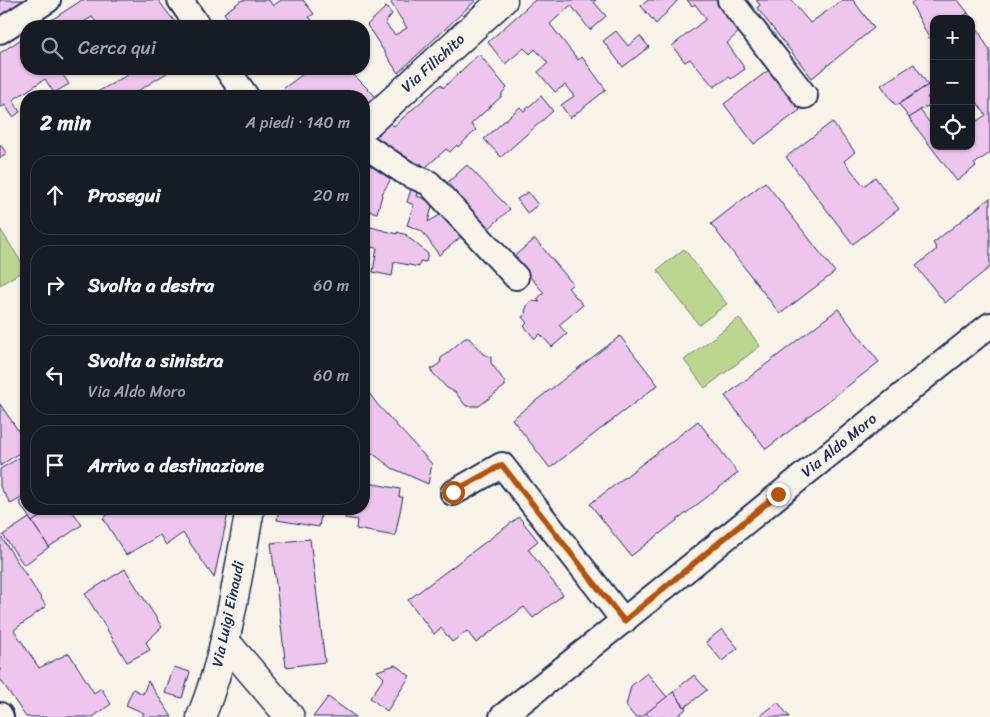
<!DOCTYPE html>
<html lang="it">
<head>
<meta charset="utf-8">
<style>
  :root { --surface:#171b24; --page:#242831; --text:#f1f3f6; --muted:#9ea1a6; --line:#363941 }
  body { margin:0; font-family:Sriracha,sans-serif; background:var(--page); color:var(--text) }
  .controls { position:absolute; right:15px; top:15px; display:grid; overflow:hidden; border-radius:10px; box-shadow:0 1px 4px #0004 }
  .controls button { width:45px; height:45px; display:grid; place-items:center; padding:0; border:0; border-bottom:1px solid var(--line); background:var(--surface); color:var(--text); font:25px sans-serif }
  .stop { position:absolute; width:15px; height:15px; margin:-11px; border:4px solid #b45309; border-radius:50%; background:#fff }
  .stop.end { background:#b45309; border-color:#fff; box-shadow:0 1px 5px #0008 }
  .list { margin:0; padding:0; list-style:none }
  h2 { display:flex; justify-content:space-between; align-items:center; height:65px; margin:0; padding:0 20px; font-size:21px }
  h2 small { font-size:16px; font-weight:400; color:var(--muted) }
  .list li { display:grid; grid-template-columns:32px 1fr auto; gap:15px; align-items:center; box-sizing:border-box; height:80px; margin:0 10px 10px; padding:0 10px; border:1px solid var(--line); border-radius:20px }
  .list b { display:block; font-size:19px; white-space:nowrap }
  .list p { margin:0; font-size:16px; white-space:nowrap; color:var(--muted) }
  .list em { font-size:16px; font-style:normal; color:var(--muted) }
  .icon { flex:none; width:28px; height:28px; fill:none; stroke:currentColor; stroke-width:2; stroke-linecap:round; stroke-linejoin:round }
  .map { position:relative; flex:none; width:990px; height:717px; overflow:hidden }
  .search { position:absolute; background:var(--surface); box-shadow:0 1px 4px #0004; left:20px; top:20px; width:350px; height:55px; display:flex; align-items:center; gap:12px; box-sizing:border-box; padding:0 18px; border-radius:20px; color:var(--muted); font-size:19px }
  .panel { position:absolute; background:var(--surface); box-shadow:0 1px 4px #0004; left:20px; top:90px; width:350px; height:425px; border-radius:20px }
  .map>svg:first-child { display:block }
  .green { fill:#bbd78f; stroke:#6b8376 }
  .building { fill:#eec5ed; stroke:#1b2f5e }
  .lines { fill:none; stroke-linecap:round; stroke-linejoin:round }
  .street-casing { stroke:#1b2f5e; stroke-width:28 }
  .secondary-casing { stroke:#1b2f5e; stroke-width:31 }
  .street { stroke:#f7f3e8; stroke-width:24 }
  .secondary { stroke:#f7f3e8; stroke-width:28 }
  .route { stroke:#b45309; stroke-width:6 }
  .labels { text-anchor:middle; stroke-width:4.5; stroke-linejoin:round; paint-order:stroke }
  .street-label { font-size:15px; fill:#1b2f5e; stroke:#f7f3e8 }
</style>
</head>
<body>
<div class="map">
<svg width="990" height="717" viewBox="0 0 990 717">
  <rect width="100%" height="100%" fill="#f7f3e8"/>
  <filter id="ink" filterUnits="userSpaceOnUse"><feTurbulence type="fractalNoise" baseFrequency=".02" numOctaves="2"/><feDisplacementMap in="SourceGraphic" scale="10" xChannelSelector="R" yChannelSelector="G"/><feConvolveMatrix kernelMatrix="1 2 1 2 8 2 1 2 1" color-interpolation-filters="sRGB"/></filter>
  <g filter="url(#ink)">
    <!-- green -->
    <g class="green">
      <polygon points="0,229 26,269 0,285"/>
      <polygon points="684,249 727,304 699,325 657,270"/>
      <polygon points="739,318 760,346 705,388 684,360"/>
    </g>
    <!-- building -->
    <g class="building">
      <polygon points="0,0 39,0 0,22"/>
      <polygon points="82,0 158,0 178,26 117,26 116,24 111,26 99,26 92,17 77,26 42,26"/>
      <polygon points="242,0 269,0 273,6 281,0 303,0 314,14 309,17 312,20 303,26 233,26 224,13"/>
      <polygon points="394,0 476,0 398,73 367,25 386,7 392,14 385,23 395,35 407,28 391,3"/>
      <polygon points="535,0 596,0 594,2 606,16 590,30 571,5 550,24 578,60 582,57 606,90 570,118 561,105 574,96 565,85 555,92 538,72 548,63 535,49 530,54 524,48 505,64 488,42"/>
      <polygon points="648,0 678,0 656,24 641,6"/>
      <polygon points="687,0 717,0 740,31 727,43 745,69 731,79 729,77 714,87 690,59 685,62 672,46 706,19 695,4 692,6"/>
      <polygon points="756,0 791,0 810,23 843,0 853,0 874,28 812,78 757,8 760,5"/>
      <polygon points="915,0 958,0 968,13 959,19 934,19 934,35 929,38 911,3"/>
      <polygon points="968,13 990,51 990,153 974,164 976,166 957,181 909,118 920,110 930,123 934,120 934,146 971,146 971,125 986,115 971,94 971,19 959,19"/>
      <polygon points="616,31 628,46 640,36 649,47 623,67 603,41"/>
      <polygon points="26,36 26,69 74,69 63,75 69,84 54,93 45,79 13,100 20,112 13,117 5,105 0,108 0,53"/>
      <polygon points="479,54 507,88 502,93 502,96 471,124 476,130 458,147 457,145 450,152 446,149 425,168 421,163 414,171 373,140 390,123 394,126 441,84 443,88"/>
      <polygon points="914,64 928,85 896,106 881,85"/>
      <polygon points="131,69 173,69 130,96 90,96 133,72"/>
      <polygon points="305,69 348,69 376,97 364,108 364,96 276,96 275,95 307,71"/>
      <polygon points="770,69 800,110 754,144 724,104"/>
      <polygon points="928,85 933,93 927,97 932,104 920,110 909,118 899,104"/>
      <polygon points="541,96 553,111 501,157 484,139 520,107 524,111"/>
      <polygon points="832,122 855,152 844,161 864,186 875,177 899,209 853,244 786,157"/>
      <polygon points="0,144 7,154 0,158"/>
      <polygon points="364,157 394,174 383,192 377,213 370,211 367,226 397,234 397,232 407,235 407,237 413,241 428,254 426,262 420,261 419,267 394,262 392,276 373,272 377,248 364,246"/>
      <polygon points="467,165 510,209 485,232 445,185"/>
      <polygon points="765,182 835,272 780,314 711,224"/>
      <polygon points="412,186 419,190 417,196 433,202 428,222 440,215 461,237 439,255 422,231 407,225 414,205 407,202"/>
      <polygon points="528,192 538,205 527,213 517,199"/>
      <polygon points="990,198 990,267 945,303 916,266 937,249 933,243"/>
      <polygon points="535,239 573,284 568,288 583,305 559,325 567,334 552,347 540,334 535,339 524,326 527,323 522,317 526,314 525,311 528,304 532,301 540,302 537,299 544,293 513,257"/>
      <polygon points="838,309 879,362 766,449 725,396"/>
      <polygon points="620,336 658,385 550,468 512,419"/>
      <polygon points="465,338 469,338 483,354 491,357 491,363 505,382 505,386 479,406 466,406 455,392 447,388 430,370 440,363 441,358"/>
      <polygon points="364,386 377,404 432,464 428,484 392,468 364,447"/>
      <polygon points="0,404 26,442 26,448 0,466"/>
      <polygon points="698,421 738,473 631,556 590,504"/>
      <polygon points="26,454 26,495 11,504 0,487 0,469"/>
      <polygon points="364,482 400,489 399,497 403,497 395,536 356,529 357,520 345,518 346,509 364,509"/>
      <polygon points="26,497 26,509 51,509 32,522 19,502"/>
      <polygon points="51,509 71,509 82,525 49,547 32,522"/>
      <polygon points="116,509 229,509 214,578 183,533 166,545 160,535 126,555 103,518"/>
      <polygon points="279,509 322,509 319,527 277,520"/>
      <polygon points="519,517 538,541 528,549 563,595 533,618 524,607 476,643 467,631 452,642 441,628 434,634 408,600"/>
      <polygon points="29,518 49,547 24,565 3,535"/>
      <polygon points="0,535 46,606 14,630 39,668 69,653 94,693 101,688 111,704 93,717 26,717 0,679"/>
      <polygon points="310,539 325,662 286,667 271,543"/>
      <polygon points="125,569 162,627 146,642 150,650 127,662 85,594"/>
      <polygon points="722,629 738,648 722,661 706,642"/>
      <polygon points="395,665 410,676 387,711 370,698 384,678 377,671"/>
      <polygon points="174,667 190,672 182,698 165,693"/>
      <polygon points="647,673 667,697 642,717 635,717 626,706 631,686"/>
      <polygon points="694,675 707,690 685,707 673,692"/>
      <polygon points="148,681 172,717 142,717 144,713 126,705 133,689 143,694"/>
      <polygon points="673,692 686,709 676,717 649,717 646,713"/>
      <polygon points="328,697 356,717 313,717"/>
      <polygon points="778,702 789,717 759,717"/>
    </g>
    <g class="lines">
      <!-- street casing -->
      <g class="street-casing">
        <g id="street">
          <polyline points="180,0 198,26"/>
          <polyline points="730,0 805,96"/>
          <polyline points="0,31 48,0"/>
          <polyline points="227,69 246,96"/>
          <polyline points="364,145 406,173 429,183 516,277"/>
          <polyline points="453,493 502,465 624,621"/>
          <polyline points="0,715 1,717"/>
          <path d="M502 717C666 588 827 455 990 325"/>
        </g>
      </g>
      <!-- secondary casing -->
      <g class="secondary-casing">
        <g id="secondary">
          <polyline points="364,127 503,0"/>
          <polyline points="225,641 290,717"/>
          <path d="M201 717C228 651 237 578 250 509"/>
        </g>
      </g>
      <!-- street -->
      <use href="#street" class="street"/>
      <!-- secondary -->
      <use href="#secondary" class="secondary"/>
    </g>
  </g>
  <g class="lines" filter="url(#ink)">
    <!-- route -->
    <polyline class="route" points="453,492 502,465 624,621 778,494"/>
  </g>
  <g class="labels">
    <!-- street labels -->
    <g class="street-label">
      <text transform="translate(433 63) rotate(-42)" y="5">Via Filichito</text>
      <text transform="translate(839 445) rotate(-39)" y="5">Via Aldo Moro</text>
      <text transform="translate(228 614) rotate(-78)" y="5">Via Luigi Einaudi</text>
    </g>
  </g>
</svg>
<div class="controls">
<button>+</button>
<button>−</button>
<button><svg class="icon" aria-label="locate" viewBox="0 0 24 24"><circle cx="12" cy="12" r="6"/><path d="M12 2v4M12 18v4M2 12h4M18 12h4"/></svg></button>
</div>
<div class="stop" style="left:453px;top:492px"></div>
<div class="stop end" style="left:778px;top:494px"></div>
<div class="search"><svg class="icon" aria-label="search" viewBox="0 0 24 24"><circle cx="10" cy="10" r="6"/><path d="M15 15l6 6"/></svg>Cerca qui</div>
<section class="panel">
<h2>2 min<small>A piedi · 140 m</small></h2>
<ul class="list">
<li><svg class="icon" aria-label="ahead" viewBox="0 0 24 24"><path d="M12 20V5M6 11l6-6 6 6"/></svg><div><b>Prosegui</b></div><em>20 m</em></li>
<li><svg class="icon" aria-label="right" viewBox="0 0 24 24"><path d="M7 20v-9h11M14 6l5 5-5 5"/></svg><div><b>Svolta a destra</b></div><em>60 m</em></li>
<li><svg class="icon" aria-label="left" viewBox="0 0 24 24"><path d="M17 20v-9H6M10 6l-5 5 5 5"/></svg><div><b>Svolta a sinistra</b><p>Via Aldo Moro</p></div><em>60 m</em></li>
<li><svg class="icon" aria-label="arrive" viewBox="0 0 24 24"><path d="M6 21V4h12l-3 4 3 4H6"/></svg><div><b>Arrivo a destinazione</b></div></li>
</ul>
</section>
</div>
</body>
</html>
